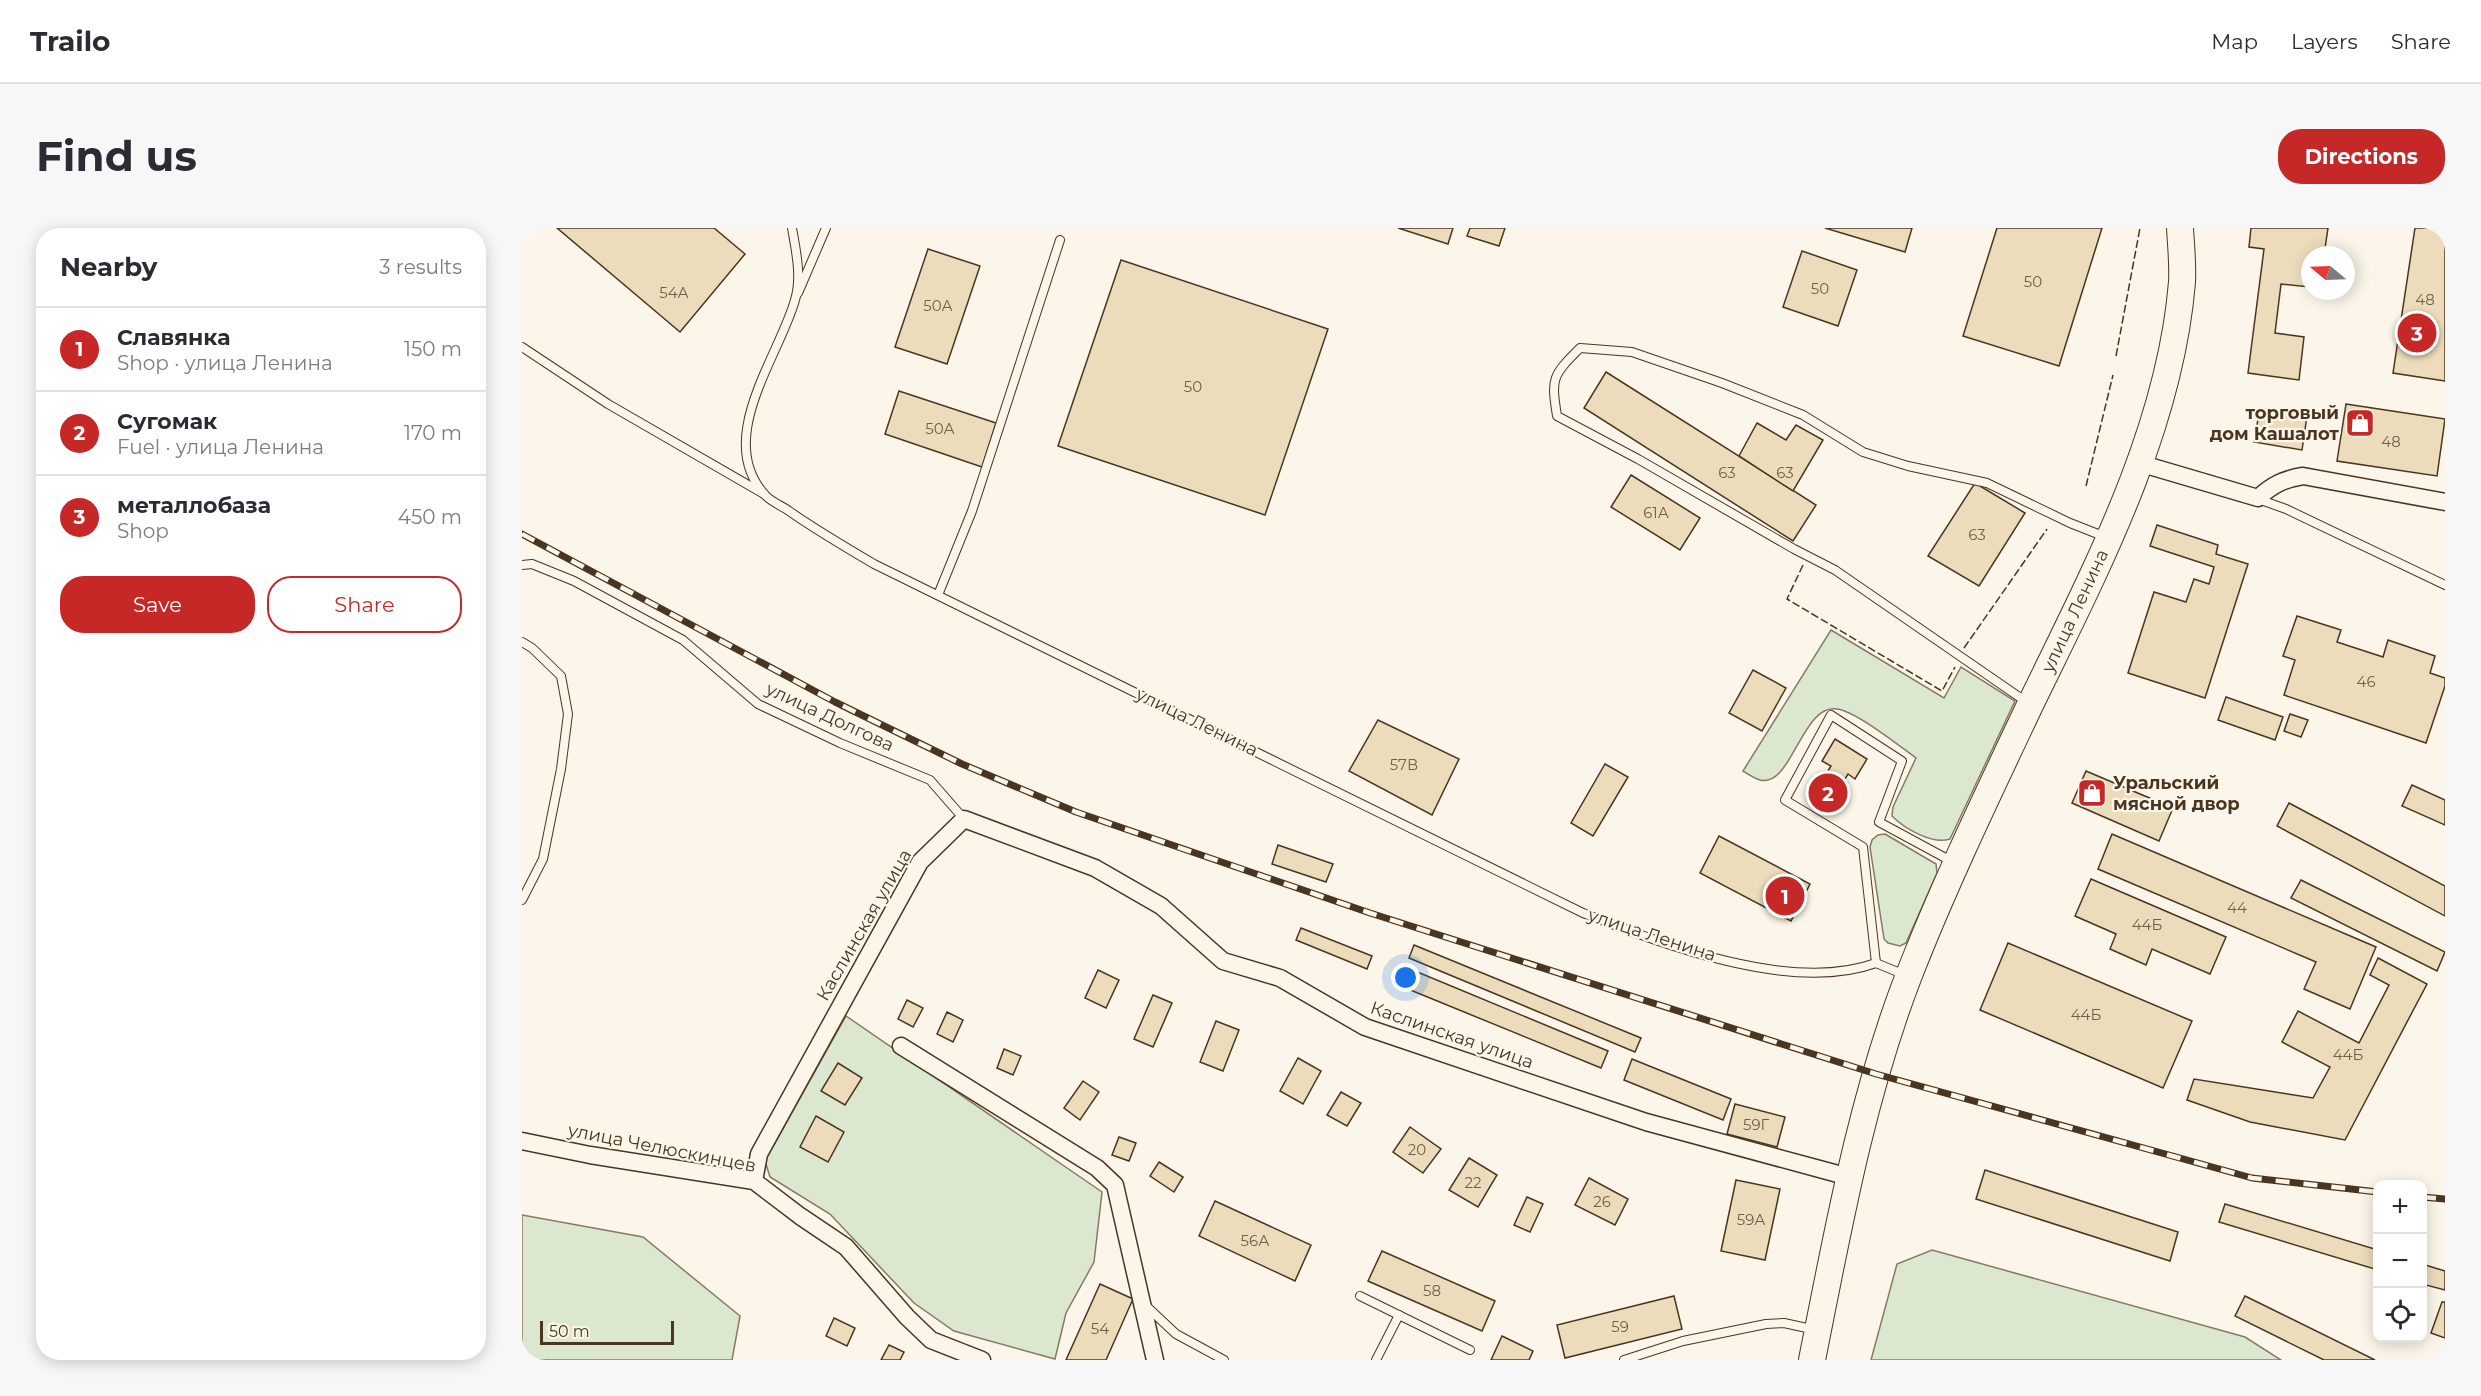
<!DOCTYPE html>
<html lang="en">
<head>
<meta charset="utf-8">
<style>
  :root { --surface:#fff; --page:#f7f7f7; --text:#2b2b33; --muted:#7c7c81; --line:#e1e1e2; --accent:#c62828 }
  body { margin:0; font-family:Montserrat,sans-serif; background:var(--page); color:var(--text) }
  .controls { position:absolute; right:18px; bottom:18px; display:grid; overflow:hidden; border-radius:12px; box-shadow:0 3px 15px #0003 }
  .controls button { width:54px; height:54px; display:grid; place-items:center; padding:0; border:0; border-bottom:2px solid var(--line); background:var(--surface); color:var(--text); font:30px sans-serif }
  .compass { position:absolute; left:1779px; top:18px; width:54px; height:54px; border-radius:50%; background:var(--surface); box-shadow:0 3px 15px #0003; rotate:289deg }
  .scale { position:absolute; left:18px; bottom:15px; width:134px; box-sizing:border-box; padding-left:6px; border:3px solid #4a3520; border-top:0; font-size:16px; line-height:21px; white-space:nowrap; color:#4a3520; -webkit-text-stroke:4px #fbf6e9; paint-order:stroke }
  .you { position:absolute; left:884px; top:750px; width:21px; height:21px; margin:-15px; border:4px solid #fff; border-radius:50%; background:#1a73e8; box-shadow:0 0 0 9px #1a73e833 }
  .badge { display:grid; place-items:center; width:39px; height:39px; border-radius:50%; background:var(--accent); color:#fff; font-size:20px; font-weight:700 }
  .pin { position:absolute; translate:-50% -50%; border:3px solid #fff; box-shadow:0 2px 6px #0006 }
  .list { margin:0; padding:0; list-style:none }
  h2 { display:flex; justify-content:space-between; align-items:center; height:78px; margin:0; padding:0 24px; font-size:26px }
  h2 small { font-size:20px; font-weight:400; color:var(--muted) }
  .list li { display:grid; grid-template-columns:39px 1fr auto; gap:18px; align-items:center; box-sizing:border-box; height:84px; padding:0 24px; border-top:2px solid var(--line) }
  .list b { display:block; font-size:22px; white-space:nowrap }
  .list p { margin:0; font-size:20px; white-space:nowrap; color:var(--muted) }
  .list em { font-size:20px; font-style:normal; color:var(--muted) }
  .actions { display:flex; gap:12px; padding:18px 24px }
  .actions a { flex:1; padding:14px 0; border:2px solid var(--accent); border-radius:24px; text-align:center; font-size:21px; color:var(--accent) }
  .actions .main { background:var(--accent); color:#fff }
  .icon { flex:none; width:33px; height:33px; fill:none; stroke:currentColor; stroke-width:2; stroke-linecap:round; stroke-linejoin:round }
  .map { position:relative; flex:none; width:1923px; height:1132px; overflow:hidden; border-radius:24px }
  header { display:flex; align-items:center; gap:36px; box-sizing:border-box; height:84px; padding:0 30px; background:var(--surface); border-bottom:2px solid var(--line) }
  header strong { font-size:28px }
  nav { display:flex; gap:33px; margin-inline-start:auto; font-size:21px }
  .intro { display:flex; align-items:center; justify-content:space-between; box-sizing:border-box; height:144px; padding:0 36px }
  h1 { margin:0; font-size:42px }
  .button { padding:15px 27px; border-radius:24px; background:var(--accent); color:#fff; font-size:21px; font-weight:700 }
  main { display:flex; gap:36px; padding:0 36px }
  aside { flex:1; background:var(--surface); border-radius:24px; box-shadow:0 3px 15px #0003 }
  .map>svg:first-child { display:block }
  .green { fill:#dce7d0; stroke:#887966; stroke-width:1.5 }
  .building { fill:#ecdcbc; stroke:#4a3520; stroke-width:1.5 }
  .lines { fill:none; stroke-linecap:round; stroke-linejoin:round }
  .lane-casing { stroke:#4a3520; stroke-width:10 }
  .street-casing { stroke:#4a3520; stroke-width:19 }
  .primary-casing { stroke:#4a3520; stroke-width:28 }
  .lane { stroke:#fbf6e9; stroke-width:8 }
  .street { stroke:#fbf6e9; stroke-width:16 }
  .primary { stroke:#fbf6e9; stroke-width:26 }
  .rail-casing { stroke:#4a3520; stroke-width:7 }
  .rail { stroke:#fbf6e9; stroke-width:4.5; stroke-dasharray:14; stroke-linecap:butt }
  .fence { stroke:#4a3520; stroke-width:1.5; stroke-dasharray:8 3; stroke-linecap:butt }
  .labels { text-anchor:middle; stroke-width:4.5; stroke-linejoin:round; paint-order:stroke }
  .number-label { font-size:15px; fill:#725f47 }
  .poi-label { font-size:18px; font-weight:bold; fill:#4a3520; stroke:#fbf6e9; text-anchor:end }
  .street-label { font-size:18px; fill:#4a3520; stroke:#fbf6e9 }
</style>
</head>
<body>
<header>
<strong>Trailo</strong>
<nav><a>Map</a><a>Layers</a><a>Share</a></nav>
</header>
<div class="intro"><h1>Find us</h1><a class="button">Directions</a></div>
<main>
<aside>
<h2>Nearby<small>3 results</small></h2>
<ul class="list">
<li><span class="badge">1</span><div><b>Славянка</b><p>Shop · улица Ленина</p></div><em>150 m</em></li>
<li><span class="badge">2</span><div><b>Сугомак</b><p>Fuel · улица Ленина</p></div><em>170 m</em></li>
<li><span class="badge">3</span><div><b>металлобаза</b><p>Shop</p></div><em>450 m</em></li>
</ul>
<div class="actions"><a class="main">Save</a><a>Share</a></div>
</aside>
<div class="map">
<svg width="1923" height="1132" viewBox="0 0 1923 1132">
  <rect width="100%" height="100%" fill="#fbf6e9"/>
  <!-- green -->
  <g class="green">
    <path d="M1309 402 1422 470 1439 439 1493 473 1428 611C1411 617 1383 601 1370 588L1371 579 1394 530C1376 517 1335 484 1315 481 1280 475 1270 560 1238 552 1232 550 1226 546 1221 543Z"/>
    <polygon points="1363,606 1414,636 1415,645 1384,715 1378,718 1366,715 1362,711 1348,619 1350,612 1356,607"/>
    <polygon points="324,788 580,964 572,1034 544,1085 533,1131 432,1103 392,1075 308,986 248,949 243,933"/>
    <polygon points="0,987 121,1009 218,1088 210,1132 0,1132"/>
    <polygon points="1410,1022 1723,1109 1759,1132 1349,1132 1375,1036"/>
  </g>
  <!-- building -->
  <g class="building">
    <polygon points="35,0 192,0 223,26 158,104"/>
    <polygon points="876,0 931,0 926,16"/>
    <polygon points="948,0 983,0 977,18 945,8"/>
    <polygon points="1303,0 1390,0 1383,24"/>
    <polygon points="1475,0 1580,0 1537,138 1441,108"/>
    <polygon points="1729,0 1806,0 1802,27 1788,27 1788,59 1759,56 1753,105 1782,109 1777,152 1726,145 1742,21 1727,19"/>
    <polygon points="1893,0 1923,0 1923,153 1871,145"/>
    <polygon points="406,21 458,38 425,136 373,119"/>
    <polygon points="1280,23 1335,42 1316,98 1261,79"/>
    <polygon points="599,32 806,101 743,287 536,218"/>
    <polygon points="1084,144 1294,277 1271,313 1062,180"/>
    <polygon points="377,163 474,195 460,239 363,206"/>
    <polygon points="1824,176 1923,191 1915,248 1815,233"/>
    <polygon points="1738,180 1785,188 1780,222 1732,214"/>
    <polygon points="1235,195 1264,212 1274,197 1301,212 1271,263 1217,228"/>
    <polygon points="1109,247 1178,290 1158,322 1089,279"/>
    <polygon points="1453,255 1503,285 1457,358 1406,328"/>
    <polygon points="1635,297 1696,317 1694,326 1726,336 1683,470 1606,445 1632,364 1664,374 1672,351 1687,356 1692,339 1628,318"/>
    <polygon points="1775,388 1819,402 1815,414 1861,429 1866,412 1913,428 1908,445 1923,450 1923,458 1904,515 1762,467 1773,432 1761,428"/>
    <polygon points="1231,442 1264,460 1240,503 1207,485"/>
    <polygon points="1704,469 1761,489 1753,512 1696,492"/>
    <polygon points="1768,486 1786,492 1779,509 1762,503"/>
    <polygon points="856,492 937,531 910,587 827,543"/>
    <polygon points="1313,511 1345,531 1333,551 1326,546 1303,584 1287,574 1309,538 1300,533"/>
    <polygon points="1083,536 1106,549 1071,608 1049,595"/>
    <polygon points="1564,543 1651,580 1637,613 1550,575"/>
    <polygon points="1890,557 1923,572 1923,597 1880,578"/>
    <polygon points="1767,575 1923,658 1923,688 1755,598"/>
    <polygon points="1590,606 1854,719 1828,781 1782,761 1794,734 1576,641"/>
    <polygon points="1197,608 1288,656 1269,693 1178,645"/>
    <polygon points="756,617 811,636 804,654 750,636"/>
    <polygon points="1569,651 1704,709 1688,746 1630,721 1624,737 1588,721 1594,706 1553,688"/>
    <polygon points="1779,652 1923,724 1915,743 1769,670"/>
    <polygon points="779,700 850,728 845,741 774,712"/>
    <polygon points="1486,715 1670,793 1641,860 1458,782"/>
    <polygon points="892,717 1119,810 1113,824 887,730"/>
    <polygon points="1856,730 1905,756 1823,912 1728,894 1665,872 1672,851 1791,870 1808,839 1760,814 1776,783 1837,815 1867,757 1848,747"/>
    <polygon points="576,742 597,752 584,780 563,770"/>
    <polygon points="893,743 1086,823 1079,840 886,761"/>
    <polygon points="631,767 650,775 631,819 612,811"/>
    <polygon points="385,772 401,780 391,799 376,791"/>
    <polygon points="425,784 441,792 431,814 415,806"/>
    <polygon points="694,793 717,802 701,843 678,834"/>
    <polygon points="482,821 499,828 491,847 475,840"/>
    <polygon points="776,830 799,843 781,876 758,863"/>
    <polygon points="1110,831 1209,871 1201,892 1102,852"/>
    <polygon points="316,835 340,850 323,877 299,863"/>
    <polygon points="561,853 577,864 558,892 542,880"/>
    <polygon points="819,864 839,875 825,898 805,887"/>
    <polygon points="1213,876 1263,889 1255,919 1205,906"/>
    <polygon points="294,888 322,904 306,934 278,919"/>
    <polygon points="888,899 919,921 901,945 871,924"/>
    <polygon points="597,909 614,915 607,933 590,927"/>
    <polygon points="947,930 975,947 956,979 927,962"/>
    <polygon points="637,934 661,949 652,964 628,948"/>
    <polygon points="1463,942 1656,1004 1648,1033 1454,971"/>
    <polygon points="1067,950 1106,971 1093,997 1053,977"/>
    <polygon points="1214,952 1258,961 1243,1032 1199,1023"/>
    <polygon points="1005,969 1021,976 1008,1004 992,997"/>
    <polygon points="693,973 789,1017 773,1053 677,1008"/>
    <polygon points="1703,976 1856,1022 1856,1042 1697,994"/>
    <polygon points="860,1023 973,1073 960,1103 846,1053"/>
    <polygon points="1900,1036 1923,1043 1923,1062 1900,1056"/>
    <polygon points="578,1056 611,1071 584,1132 544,1132"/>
    <polygon points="1152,1068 1160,1101 1043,1130 1035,1097"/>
    <polygon points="1723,1068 1853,1132 1802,1132 1713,1088"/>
    <polygon points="1920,1074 1923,1074 1923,1110 1909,1105"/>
    <polygon points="312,1090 333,1100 325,1118 304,1108"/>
    <polygon points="980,1108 1011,1123 1007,1132 969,1132"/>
    <polygon points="367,1117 382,1124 378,1132 359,1132"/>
  </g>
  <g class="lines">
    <!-- lane casing -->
    <g class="lane-casing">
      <g id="lane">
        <path d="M270 0C274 23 280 49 273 72 257 129 191 212 244 268 250 274 260 278 267 283 294 302 323 319 352 336L1061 685C1141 716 1269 766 1354 735L1383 747"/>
        <polyline points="276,65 304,0"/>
        <polyline points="0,119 86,176 242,266"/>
        <polyline points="1736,271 1764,281 1923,357"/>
        <polyline points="0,337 10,336 52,353 161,412 236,476 318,515 408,552 442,591"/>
        <polyline points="416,367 450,283 538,12"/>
        <polyline points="0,414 10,420 39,448 46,486 39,541 21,631 0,672"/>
        <path d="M1506 475 1313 342 1272 321 1116 231 1035 188C1029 150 1030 148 1058 120L1110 124 1200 155 1281 187 1341 224 1386 238 1465 255 1548 295 1586 310"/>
        <polyline points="1354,735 1341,619 1263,572 1309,487 1380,533 1357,594 1431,634"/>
        <polyline points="838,1068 948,1122"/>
        <polyline points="622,1076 654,1106 702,1132"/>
        <polyline points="854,1132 877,1087"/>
        <polyline points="1102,1132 1161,1113 1244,1096 1262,1095 1294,1102"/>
      </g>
    </g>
    <!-- street casing -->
    <g class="street-casing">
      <g id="street">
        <path d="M1617 235 1736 270C1750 257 1762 251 1781 248L1923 274"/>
        <polyline points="379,818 575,940 593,957 633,1132"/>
        <polyline points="0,913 68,927 232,953 278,988 324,1019 385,1089 409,1112 460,1132"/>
        <polyline points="232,953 237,926 398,634 442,591 573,640 639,678 701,733 758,750 843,799 1124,894 1327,949"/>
      </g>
    </g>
    <!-- primary casing -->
    <g class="primary-casing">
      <path id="primary" d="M1290 1132C1316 1002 1339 871 1387 747 1423 655 1466 566 1508 477 1572 345 1648 203 1660 54 1661 36 1659 18 1658 0"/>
    </g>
    <!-- lane -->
    <use href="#lane" class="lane"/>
    <!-- street -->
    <use href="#street" class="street"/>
    <!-- primary -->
    <use href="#primary" class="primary"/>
    <!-- rail casing -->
    <g class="rail-casing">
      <g id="rail">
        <polyline points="0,306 313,474 440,536 554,584 848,685 1354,846 1730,950 1856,964"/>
        <polyline points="1900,969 1923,971"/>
      </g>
    </g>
    <!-- rail -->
    <use href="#rail" class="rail"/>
    <!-- fence -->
    <g class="fence">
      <polyline points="1594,128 1618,0"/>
      <polyline points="1564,258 1591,147"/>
      <polyline points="1281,337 1265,371 1420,463 1433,439"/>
      <polyline points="1442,420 1525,301"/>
    </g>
  </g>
  <!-- icons -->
  <defs>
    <g id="shop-square" transform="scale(1.5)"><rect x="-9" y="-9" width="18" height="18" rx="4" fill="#c62828" stroke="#fbf6e9"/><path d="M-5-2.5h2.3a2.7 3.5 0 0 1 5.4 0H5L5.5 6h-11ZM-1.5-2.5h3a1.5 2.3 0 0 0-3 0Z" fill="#fff"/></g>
  </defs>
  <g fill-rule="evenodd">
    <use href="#shop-square" x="1838" y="195"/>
    <use href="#shop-square" x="1570" y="565"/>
  </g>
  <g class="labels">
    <!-- number labels -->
    <g class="number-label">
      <text x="1511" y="59">50</text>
      <text x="1298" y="66">50</text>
      <text x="152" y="70">54А</text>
      <text x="1903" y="77">48</text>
      <text x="416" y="83">50А</text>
      <text x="671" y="164">50</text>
      <text x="418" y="206">50А</text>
      <text x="1869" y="219">48</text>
      <text x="1205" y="250">63</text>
      <text x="1263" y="250">63</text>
      <text x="1134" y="290">61А</text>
      <text x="1455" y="312">63</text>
      <text x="1844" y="459">46</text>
      <text x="882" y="542">57В</text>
      <text x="1715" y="685">44</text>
      <text x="1625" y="702">44Б</text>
      <text x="1564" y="792">44Б</text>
      <text x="1826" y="832">44Б</text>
      <text x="1234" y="902">59Г</text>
      <text x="895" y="927">20</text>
      <text x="951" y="960">22</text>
      <text x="1080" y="979">26</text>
      <text x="1229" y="997">59А</text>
      <text x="733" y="1018">56А</text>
      <text x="910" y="1068">58</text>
      <text x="1098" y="1104">59</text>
      <text x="578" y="1106">54</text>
    </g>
    <!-- poi labels -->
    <g class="poi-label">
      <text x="1817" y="191">торговый<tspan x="1817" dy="21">дом Кашалот</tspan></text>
      <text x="1591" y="561" text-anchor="start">Уральский<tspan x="1591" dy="21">мясной двор</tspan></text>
    </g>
    <!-- street labels -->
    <g class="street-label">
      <text transform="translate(1553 383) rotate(-65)" y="6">улица Ленина</text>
      <text transform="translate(308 489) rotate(25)" y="6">улица Долгова</text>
      <text transform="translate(675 494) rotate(26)" y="6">улица Ленина</text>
      <text transform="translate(342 697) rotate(-60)" y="6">Каслинская улица</text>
      <text transform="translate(1130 707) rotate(18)" y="6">улица Ленина</text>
      <text transform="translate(930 807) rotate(19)" y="6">Каслинская улица</text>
      <text transform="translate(140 920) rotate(11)" y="6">улица Челюскинцев</text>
    </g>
  </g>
</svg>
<div class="controls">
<button>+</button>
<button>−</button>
<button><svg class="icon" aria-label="locate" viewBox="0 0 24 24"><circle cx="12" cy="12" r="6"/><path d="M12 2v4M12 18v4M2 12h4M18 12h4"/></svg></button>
</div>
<svg class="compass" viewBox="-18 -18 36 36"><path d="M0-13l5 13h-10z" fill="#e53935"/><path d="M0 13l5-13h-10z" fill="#7c7c81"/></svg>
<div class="scale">50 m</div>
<div class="you"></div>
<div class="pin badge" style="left:1263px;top:668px">1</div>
<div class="pin badge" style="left:1306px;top:565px">2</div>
<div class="pin badge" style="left:1895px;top:105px">3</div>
</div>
</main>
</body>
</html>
